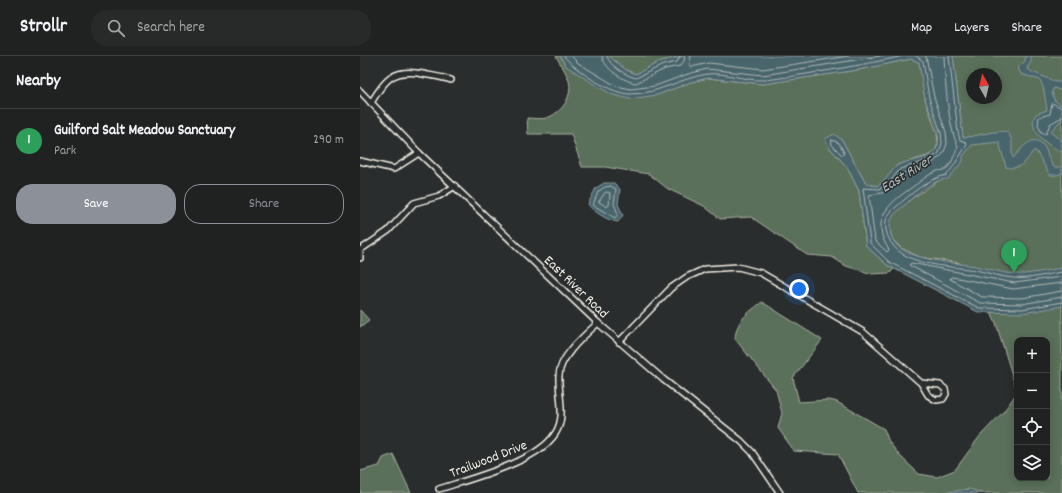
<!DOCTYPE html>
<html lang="en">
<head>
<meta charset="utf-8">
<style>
  :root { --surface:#202222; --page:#282a2a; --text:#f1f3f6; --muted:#a2a4a5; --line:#3d3f40; --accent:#8c9099 }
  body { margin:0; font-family:Dekko,sans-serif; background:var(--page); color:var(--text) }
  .controls { position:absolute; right:12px; bottom:12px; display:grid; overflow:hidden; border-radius:8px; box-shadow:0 2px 10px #0003 }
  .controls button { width:36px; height:36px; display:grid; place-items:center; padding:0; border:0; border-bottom:1px solid var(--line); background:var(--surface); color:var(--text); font:20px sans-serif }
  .compass { position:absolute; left:606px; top:12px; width:36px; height:36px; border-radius:50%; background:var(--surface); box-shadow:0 2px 10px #0003; rotate:352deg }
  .you { position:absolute; left:439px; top:233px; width:14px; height:14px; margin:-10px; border:3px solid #fff; border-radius:50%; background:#1a73e8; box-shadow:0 0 0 6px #1a73e833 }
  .badge { display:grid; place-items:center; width:26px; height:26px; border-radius:50%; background:var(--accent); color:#fff; font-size:13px; font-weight:700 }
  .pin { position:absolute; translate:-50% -33px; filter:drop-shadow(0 1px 2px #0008) }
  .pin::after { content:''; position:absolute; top:21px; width:14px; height:12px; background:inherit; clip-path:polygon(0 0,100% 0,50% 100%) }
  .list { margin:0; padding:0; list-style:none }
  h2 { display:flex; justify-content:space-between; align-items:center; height:52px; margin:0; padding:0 16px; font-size:17px }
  h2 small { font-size:13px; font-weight:400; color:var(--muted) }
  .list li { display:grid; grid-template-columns:26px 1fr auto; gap:12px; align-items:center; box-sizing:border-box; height:64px; padding:0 16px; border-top:1px solid var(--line) }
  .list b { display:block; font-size:15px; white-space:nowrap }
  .list p { margin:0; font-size:13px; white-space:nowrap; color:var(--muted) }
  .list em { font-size:13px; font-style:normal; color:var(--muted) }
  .actions { display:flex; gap:8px; padding:12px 16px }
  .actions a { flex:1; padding:9px 0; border:1px solid var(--accent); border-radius:16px; text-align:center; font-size:14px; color:var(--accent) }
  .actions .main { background:var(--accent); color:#fff }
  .icon { flex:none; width:22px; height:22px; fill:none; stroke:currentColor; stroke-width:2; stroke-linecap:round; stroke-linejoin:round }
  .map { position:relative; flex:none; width:702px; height:437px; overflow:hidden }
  header { display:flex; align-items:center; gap:24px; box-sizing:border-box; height:56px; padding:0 20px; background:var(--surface); border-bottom:1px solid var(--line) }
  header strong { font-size:19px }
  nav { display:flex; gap:22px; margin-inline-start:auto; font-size:14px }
  .search { width:280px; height:36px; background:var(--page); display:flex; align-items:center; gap:10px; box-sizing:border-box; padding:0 14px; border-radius:16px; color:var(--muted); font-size:15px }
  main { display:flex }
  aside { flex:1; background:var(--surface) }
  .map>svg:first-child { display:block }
  .green { fill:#5a6f5a; stroke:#a7b0a1; fill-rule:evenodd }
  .water { fill:#48656c; stroke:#8d9d9e }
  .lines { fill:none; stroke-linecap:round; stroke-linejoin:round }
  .shore { stroke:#afb9b6; stroke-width:1 }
  .street-casing { stroke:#f4f1e8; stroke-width:8 }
  .street { stroke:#2a2d2e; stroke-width:5 }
  .labels { text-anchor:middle; stroke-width:3; stroke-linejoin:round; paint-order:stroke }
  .street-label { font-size:14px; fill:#f4f1e8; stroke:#2a2d2e }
  .water-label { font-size:15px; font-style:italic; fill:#afb9b6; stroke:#2a2d2e }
</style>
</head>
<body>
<header>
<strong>Strollr</strong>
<div class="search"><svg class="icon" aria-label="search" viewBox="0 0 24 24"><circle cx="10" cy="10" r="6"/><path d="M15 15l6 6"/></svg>Search here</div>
<nav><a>Map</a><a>Layers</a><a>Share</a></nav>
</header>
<main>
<aside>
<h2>Nearby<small></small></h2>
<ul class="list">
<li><span class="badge" style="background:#2e9e5b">1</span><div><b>Guilford Salt Meadow Sanctuary</b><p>Park</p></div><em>290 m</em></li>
</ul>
<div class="actions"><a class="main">Save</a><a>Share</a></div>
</aside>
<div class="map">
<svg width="702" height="437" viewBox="0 0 702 437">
  <rect width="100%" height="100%" fill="#2a2d2e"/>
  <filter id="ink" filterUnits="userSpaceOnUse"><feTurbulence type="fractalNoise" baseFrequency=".025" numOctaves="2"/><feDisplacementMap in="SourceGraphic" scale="8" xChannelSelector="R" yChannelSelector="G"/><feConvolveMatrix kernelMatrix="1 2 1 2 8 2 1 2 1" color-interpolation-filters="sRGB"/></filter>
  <g filter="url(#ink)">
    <!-- green -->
    <g class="green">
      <path d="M196 0H200L206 10 297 39 331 26 348 22 403 28 498 14 551 3 559 6 565 43 577 78 578 87 575 95 567 100 537 109 525 125 517 130 506 128 482 84 469 91 487 111 499 135 506 190 527 209 534 213 530 217 512 218 486 210 472 201 447 199 391 161 360 163 344 150 308 133 289 118 245 111H222L211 78H168L167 62C173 62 183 64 189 61 202 56 213 40 209 25 207 17 200 8 196 0Z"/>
      <polygon points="249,0 325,0 301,5 276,18 266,14"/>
      <path d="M593 0H702V437H498L478 398 434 395 418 372 422 357 416 334 375 283C376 264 388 257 402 246L462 284 433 322 439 346 470 344 477 346 524 373 529 386 540 400 559 418 577 421 595 414 620 380 644 355 656 338 655 329 636 267 629 251 600 207 560 201 541 192 532 183 529 168 532 160 551 143 581 123 603 82ZM612 18H636V42H612ZM657 284H687V422H657Z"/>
      <polygon points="0,254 9,264 0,271"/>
      <polygon points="33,398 51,437 0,437 0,415 19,410 23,402"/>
    </g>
    <!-- water -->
    <g class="water">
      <path d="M200 0H249L266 14 276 18 301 5 325 0H593L603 82 633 76 645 75C656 82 650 93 653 102 660 95 672 76 683 89 688 95 688 105 694 111H702V117L697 119H690L676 95H673C667 105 659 115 646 111L639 86 612 89 603 100V105L588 123C574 123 557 137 547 147 535 157 527 162 531 179 537 205 593 206 615 210 628 212 641 217 654 218 669 219 687 214 702 212V250L663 257 618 256 527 209 506 190 499 135 487 111 469 91 465 83 474 78 482 84 506 128 517 130C528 124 532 112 538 109 549 103 568 105 575 95 586 80 568 56 565 42 562 30 561 17 559 6L551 3 498 14 403 28 348 22 331 26 297 39 270 43 253 39 237 30 206 10Z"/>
      <path d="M666 0H671V6L667 12 670 15 696 26H702V35L694 32 692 36 694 44 702 50V63L690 76 702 85V96C689 91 665 73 676 58L687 54C685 44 685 33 680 24L661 18 658 12 665 5Z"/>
      <path d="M244 127H254L260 133 258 148 263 159 258 166C250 166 232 155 228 148L236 132Z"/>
      <polygon points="609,433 623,437 582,437"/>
    </g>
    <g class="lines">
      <!-- shore -->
      <g class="shore">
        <path d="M204 0C215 15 253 39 271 38 298 38 321 22 347 18 366 16 385 25 404 24 418 23 432 20 446 18 479 13 512 7 544 0"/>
        <polyline points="211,0 218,7 256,30 271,33 295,30 328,18 347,13 403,19 520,0"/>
        <path d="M242 0C243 12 265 26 276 27L305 13 320 10 324 5 325 0"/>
        <path d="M247 0C249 10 267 20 276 22L303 9 317 6 320 0"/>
        <polyline points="331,0 329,9 331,11 349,7 403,13 489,0"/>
        <polyline points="556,0 563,5 569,42 581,77 582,87 579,97 568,104 540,113 528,128 519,133 503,132 510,187 529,206 619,252 663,253 702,246"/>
        <path d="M566 0 574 41 586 76 587 88 583 98 570 109 543 117 532 131 522 137 509 139 515 185 527 196 529 194C509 163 529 147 554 130 561 125 569 118 577 115 579 114 582 115 584 114 592 110 594 98 598 91 588 70 585 25 584 0"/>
        <path d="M589 0 598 76 600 84 606 86 607 89C600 99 595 109 587 119 568 122 550 139 536 151 528 158 524 164 526 174 533 211 586 209 615 214 627 216 640 221 653 222 669 224 687 218 702 216"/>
        <polyline points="702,52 692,47 690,58 679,61 678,69 681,76 686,78 690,68 702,61"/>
        <polygon points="472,84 479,87 484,96 483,99 481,98 472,89"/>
        <polygon points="245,131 251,130 256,133 254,148 258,158 255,162 233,149 238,136"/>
        <polygon points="246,136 250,137 249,149 247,151 239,146"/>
        <polyline points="702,221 654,227 551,207 549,209 620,247 662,248 702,241"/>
        <polyline points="702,227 653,233 598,222 591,221 590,223 622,241 662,242 702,235"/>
      </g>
      <!-- street casing -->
      <g class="street-casing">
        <g id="street">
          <polyline points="0,35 59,97 238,267 304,324 381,385 392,396 420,437"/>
          <path d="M11 47C25 23 34 12 63 18 73 20 82 21 91 24"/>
          <polyline points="0,105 34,113 59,97"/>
          <polyline points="0,194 28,175 54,147 79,140 95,130"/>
          <polyline points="0,195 0,202"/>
          <polyline points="259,286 311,232 327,221 345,213 378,211 401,217 503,276 561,327 568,339 576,344 583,343 586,338 585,333 580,329 561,327"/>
          <path d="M79 433C110 423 172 407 192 382 208 364 198 342 199 320 199 301 225 279 238 267"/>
        </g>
      </g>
      <!-- street -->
      <use href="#street" class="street"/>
    </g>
  </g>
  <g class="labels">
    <!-- street labels -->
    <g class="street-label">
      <text transform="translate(217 230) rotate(44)" y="5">East River Road</text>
      <text transform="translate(128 402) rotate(-21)" y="5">Trailwood Drive</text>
    </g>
    <!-- water labels -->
    <g class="water-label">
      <text transform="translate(546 117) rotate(-32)" y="5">East River</text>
    </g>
  </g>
</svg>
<div class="controls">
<button>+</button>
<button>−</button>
<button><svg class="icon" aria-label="locate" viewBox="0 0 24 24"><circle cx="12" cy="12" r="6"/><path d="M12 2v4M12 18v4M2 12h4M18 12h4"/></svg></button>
<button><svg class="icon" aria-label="layers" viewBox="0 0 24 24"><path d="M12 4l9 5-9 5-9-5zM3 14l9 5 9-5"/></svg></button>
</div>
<svg class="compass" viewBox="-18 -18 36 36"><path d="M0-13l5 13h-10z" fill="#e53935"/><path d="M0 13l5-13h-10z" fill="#a2a4a5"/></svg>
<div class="you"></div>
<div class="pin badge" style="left:654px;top:217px;background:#2e9e5b">1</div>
</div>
</main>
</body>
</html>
